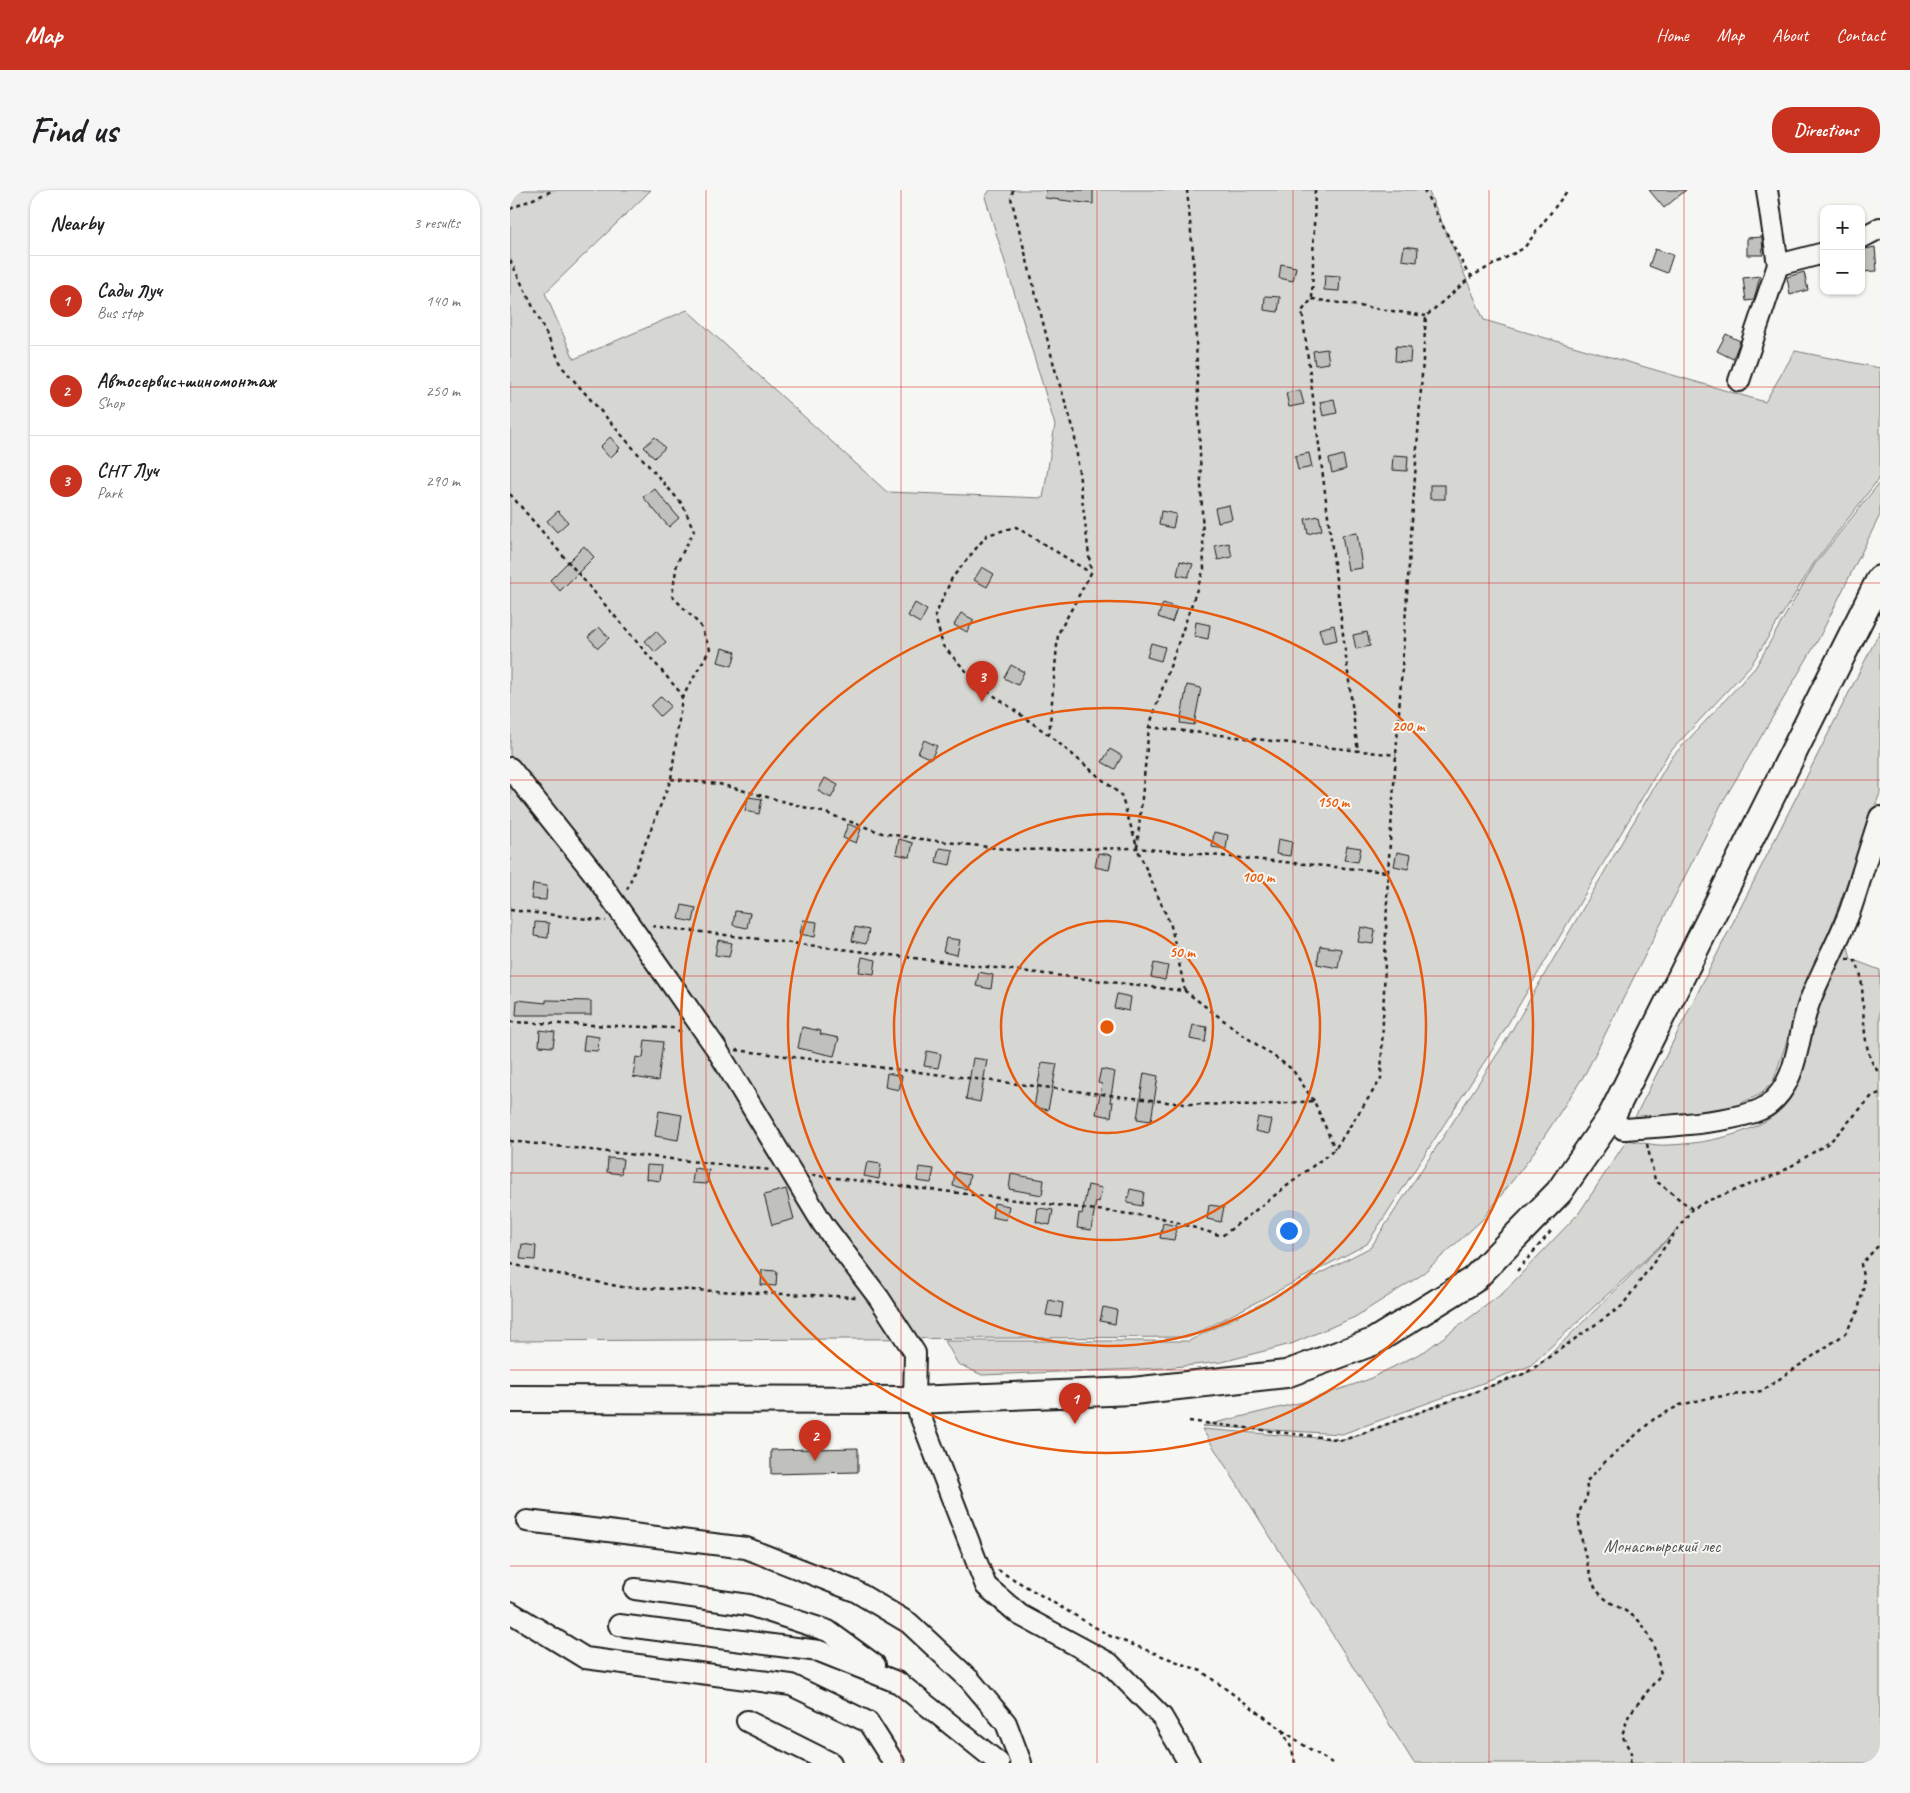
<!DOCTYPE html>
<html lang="en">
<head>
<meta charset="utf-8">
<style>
  :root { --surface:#fff; --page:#f6f6f6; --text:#202124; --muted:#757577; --line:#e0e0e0; --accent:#c8321e }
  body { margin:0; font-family:Caveat,sans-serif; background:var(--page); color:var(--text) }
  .controls { position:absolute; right:15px; top:15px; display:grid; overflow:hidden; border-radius:10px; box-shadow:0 1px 4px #0004 }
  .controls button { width:45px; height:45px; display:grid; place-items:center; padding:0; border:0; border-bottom:1px solid var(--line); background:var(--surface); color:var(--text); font:25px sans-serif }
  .you { position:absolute; left:778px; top:1040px; width:18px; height:18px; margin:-12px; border:4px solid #fff; border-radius:50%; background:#1a73e8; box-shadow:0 0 0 8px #1a73e833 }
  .badge { display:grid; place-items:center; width:32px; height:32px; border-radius:50%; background:var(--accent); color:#fff; font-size:16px; font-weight:700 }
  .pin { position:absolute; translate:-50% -41px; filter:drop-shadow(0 1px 2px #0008) }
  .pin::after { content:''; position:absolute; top:26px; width:18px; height:15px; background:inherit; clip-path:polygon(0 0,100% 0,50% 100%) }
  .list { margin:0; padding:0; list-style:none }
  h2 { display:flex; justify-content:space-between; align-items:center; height:65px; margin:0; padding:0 20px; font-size:21px }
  h2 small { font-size:16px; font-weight:400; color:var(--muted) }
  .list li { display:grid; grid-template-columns:32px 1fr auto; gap:15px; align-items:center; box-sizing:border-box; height:90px; padding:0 20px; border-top:1px solid var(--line) }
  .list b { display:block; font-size:19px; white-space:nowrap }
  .list p { margin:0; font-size:16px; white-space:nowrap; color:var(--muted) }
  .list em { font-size:16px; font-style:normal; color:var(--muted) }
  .map { position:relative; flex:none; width:1370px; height:1573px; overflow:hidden; border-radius:20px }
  header { display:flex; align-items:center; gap:30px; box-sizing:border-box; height:70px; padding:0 25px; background:var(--accent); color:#fff }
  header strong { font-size:24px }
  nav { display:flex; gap:28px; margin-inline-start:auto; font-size:18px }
  .intro { display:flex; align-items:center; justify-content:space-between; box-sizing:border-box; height:120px; padding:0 30px }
  h1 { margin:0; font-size:35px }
  .button { padding:12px 22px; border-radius:20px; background:var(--accent); color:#fff; font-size:18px; font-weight:700 }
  main { display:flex; gap:30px; padding:0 30px }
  aside { flex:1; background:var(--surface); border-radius:20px; box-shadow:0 1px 4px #0004 }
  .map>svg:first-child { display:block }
  .green { fill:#d6d6d2; stroke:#797977 }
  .building { fill:#c0c0bd; stroke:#1c1c1c }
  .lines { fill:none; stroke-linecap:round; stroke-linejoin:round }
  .minor-casing { stroke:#1c1c1c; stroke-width:24 }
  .major-casing { stroke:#1c1c1c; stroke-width:30 }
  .path { stroke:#1c1c1c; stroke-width:2.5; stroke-dasharray:4 4; stroke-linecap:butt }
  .minor { stroke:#f6f6f2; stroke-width:20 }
  .major { stroke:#f6f6f2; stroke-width:26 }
  .grid { fill:none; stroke:#d62828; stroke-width:1; stroke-opacity:0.55 }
  .ring { fill:none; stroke:#e8590c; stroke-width:2.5 }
  .labels { text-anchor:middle; stroke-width:4; stroke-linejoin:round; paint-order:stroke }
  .park-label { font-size:18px; fill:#545453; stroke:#f6f6f2 }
  .centre { fill:#e8590c; stroke:#f6f6f2; stroke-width:2.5 }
  .ring-label { font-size:15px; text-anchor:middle; font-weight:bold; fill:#e8590c; stroke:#f6f6f2; stroke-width:4; stroke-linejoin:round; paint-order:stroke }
</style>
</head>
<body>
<header>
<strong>Map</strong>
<nav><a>Home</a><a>Map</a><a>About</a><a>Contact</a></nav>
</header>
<div class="intro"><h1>Find us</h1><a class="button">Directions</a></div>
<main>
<aside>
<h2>Nearby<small>3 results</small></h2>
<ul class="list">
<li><span class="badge">1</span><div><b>Сады Луч</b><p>Bus stop</p></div><em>140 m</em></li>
<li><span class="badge">2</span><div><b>Автосервис+шиномонтаж</b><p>Shop</p></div><em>250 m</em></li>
<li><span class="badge">3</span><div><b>СНТ Луч</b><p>Park</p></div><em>290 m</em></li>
</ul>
</aside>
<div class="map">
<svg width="1370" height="1573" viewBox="0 0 1370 1573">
  <rect width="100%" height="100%" fill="#f6f6f2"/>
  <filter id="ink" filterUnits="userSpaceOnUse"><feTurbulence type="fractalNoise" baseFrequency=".02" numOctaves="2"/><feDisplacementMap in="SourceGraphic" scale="10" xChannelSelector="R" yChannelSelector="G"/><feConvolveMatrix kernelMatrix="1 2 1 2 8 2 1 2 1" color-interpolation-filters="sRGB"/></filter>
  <g filter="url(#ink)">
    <!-- green -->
    <g class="green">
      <polygon points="0,0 141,0 35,103 64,169 177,120 377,302 533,308 545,235 475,7 480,0 918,0 974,130 1255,212 1285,161 1370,178 1370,287 1304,373 1241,475 1158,564 986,854 857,1054 680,1147 0,1151"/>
      <polygon points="1370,292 1370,325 1308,450 1212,613 1075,884 1020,968 972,1030 910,1086 845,1127 781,1154 712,1172 654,1178 472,1185 448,1174 435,1151 679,1151 861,1057 992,857 1161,568 1245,478 1305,374"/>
      <polygon points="1370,441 1370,603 1315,753 1293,803 1263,892 1251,904 1225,916 1145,931 1125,927"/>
      <path d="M1335 744 1341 769 1370 780V1573H904L692 1239 834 1250 1024 1180 1167 1040 1020 1176 832 1244 692 1236 793 1212 857 1190 915 1161 993 1103 1069 1023 1117 950C1130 952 1145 956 1158 955 1194 954 1254 943 1277 913 1297 886 1300 847 1309 816 1317 792 1326 768 1335 744Z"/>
    </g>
    <!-- building -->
    <g class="building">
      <polygon points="536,0 583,0 583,14 535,8"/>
      <polygon points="1139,0 1176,0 1154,18"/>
      <polygon points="1252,47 1253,65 1237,65 1237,48"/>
      <polygon points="894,56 908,58 907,72 892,70"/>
      <polygon points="1365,57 1367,81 1351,82 1351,60"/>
      <polygon points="1145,59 1163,65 1157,83 1139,76"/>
      <polygon points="771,74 786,77 783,91 769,88"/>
      <polygon points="1294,82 1298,100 1280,105 1277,87"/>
      <polygon points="815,85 830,86 829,101 814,100"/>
      <polygon points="1250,86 1244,110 1236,111 1233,88"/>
      <polygon points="755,106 770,107 768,122 754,120"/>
      <polygon points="1216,144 1230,151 1223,169 1207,161"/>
      <polygon points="886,156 901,157 900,172 885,171"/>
      <polygon points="817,159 819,173 805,175 803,161"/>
      <polygon points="790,200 794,214 779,217 776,203"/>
      <polygon points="824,209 827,223 813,226 810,212"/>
      <polygon points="100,247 110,258 100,268 90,257"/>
      <polygon points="145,247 155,258 144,268 134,257"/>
      <polygon points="799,263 802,277 788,280 785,266"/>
      <polygon points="833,265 836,279 822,283 819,269"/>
      <polygon points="883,265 898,266 897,281 882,280"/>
      <rect x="920" y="295" width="15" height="14"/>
      <polygon points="144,298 169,328 159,337 133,307"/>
      <polygon points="719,315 722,329 708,332 705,318"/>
      <polygon points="48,321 58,332 47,342 37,331"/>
      <polygon points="651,321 666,324 663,338 649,335"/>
      <polygon points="809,326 812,340 798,344 795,329"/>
      <polygon points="847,343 852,378 838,380 832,345"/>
      <polygon points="719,353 722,367 708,370 705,356"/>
      <polygon points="74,356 84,367 50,401 40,390"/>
      <polygon points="670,371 683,374 678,387 667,385"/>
      <polygon points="472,377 484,384 477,397 464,390"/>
      <polygon points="405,413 417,420 410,433 398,426"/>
      <polygon points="653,413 667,418 662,432 648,427"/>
      <polygon points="451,423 464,430 457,442 444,435"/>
      <polygon points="686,432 700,435 698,449 684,446"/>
      <polygon points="824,435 827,450 813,453 809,439"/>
      <polygon points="89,437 99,448 88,458 78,447"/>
      <polygon points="146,441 156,452 145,462 135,451"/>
      <polygon points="857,442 860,456 846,459 843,445"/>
      <polygon points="641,453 655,457 651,471 637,467"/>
      <polygon points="212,458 226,462 222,476 208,472"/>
      <polygon points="501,475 514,482 508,495 494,488"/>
      <polygon points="677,495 691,498 684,535 670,533"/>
      <polygon points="151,506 161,516 150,526 141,516"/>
      <polygon points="414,550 427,556 421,569 408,563"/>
      <polygon points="600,559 612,566 605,579 592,572"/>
      <polygon points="315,588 328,595 321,608 308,601"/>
      <polygon points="238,607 252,609 249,624 235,621"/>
      <polygon points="338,634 351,639 346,653 333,648"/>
      <polygon points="704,642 718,645 716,659 702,657"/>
      <polygon points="389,649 403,653 400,667 386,664"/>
      <polygon points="768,649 782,652 780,666 766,664"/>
      <polygon points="837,656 851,658 848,672 834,670"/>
      <polygon points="429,658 443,660 440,675 426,672"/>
      <polygon points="887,662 901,665 898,679 884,676"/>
      <polygon points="588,663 602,665 599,680 585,677"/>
      <polygon points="23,694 37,696 36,710 21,709"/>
      <polygon points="172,715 186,718 183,732 169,729"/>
      <polygon points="225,721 240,723 237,738 223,735"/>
      <polygon points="293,730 307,732 305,747 290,744"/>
      <polygon points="25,732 39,733 38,748 24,746"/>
      <polygon points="345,737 359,740 356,754 342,751"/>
      <polygon points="851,737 865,740 863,754 848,752"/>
      <polygon points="436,748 450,750 447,765 433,762"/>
      <polygon points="208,750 222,753 219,767 205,765"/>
      <polygon points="810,756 831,759 828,778 807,774"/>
      <polygon points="352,767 366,770 364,784 349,782"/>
      <polygon points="644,773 658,776 655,790 641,787"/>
      <polygon points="469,782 483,785 481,799 466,796"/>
      <polygon points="607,804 621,807 619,821 604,818"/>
      <polygon points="7,810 36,813 36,810 81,811 81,825 6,825"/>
      <polygon points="683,835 697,837 695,852 680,849"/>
      <polygon points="292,837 311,841 310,844 329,848 324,866 288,858"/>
      <polygon points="30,840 45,842 43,857 29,856"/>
      <polygon points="75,845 89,847 88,861 73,860"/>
      <polygon points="135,850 153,852 148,891 123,887 126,867 133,868"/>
      <polygon points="417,861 431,864 428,878 414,876"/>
      <polygon points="463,868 477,870 470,912 456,909"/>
      <polygon points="532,872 547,874 538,920 524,917"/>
      <polygon points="591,879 605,882 600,912 603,912 601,927 586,924 592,894 588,893"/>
      <polygon points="377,883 392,886 389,900 375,897"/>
      <polygon points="634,883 648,886 641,931 627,929"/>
      <polygon points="149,921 172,925 168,950 145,946"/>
      <polygon points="748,927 762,930 759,944 745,941"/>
      <polygon points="98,968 113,969 111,984 97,982"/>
      <polygon points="357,972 371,974 369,989 354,986"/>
      <polygon points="137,975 152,976 150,991 136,989"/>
      <polygon points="409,977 424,979 421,993 407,991"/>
      <polygon points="184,978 199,980 197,994 182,993"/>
      <polygon points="445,982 460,985 457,999 443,996"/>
      <polygon points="501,984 534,990 532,1005 499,999"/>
      <polygon points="578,995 592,998 589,1012 586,1011 581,1040 567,1038 569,1023 572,1024"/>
      <polygon points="276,999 284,1029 262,1035 254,1005"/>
      <polygon points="620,999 634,1002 632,1016 617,1013"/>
      <polygon points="484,1013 499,1016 496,1030 482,1027"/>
      <polygon points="699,1015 714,1017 711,1032 697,1029"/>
      <polygon points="528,1018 543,1020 540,1035 526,1032"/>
      <polygon points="653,1033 667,1036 664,1050 650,1048"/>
      <polygon points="12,1054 26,1056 25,1070 10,1069"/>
      <polygon points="252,1080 267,1081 266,1096 251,1095"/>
      <polygon points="539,1110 553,1113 551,1127 536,1125"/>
      <polygon points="593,1117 607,1120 605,1134 590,1131"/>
      <polygon points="348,1258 348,1282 261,1284 261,1260"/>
    </g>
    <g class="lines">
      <!-- minor casing -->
      <g class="minor-casing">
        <g id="minor">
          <polyline points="1351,48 1370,38"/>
          <polyline points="1268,75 1314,63"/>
          <polyline points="1229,191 1268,75 1257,0"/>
          <polyline points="0,578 82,681 167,802 206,858 313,1034 369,1108 405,1163 404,1210 476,1396 510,1425 599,1473 652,1527 679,1573"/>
          <path d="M1101 927 1113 939C1144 937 1235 933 1258 915 1291 890 1286 843 1301 808 1313 778 1330 749 1341 718 1351 688 1360 657 1370 627"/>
          <polyline points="17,1331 236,1358 345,1401 399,1433 460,1490 496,1533 511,1573"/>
          <polyline points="125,1399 239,1415 318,1441 365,1475"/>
          <polyline points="0,1422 75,1468 281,1495 358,1532 384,1573"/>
          <polyline points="109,1435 309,1461 389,1493 489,1573"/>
          <polyline points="237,1531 321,1573"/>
        </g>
      </g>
      <!-- major casing -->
      <g class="major-casing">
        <polyline id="major" points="0,1209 404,1210 623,1201 776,1184 863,1152 963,1090 1049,1002 1101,927 1370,389"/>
      </g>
      <!-- path -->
      <g class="path">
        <polyline points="503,0 501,8 546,183 564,240 581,383 548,444 539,545 611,605 627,656"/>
        <polyline points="805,0 802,109 792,121 848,562"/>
        <polyline points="914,0 957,82 962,86"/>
        <polyline points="0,19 44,0"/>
        <polyline points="0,70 53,178 173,315 184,341 167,373 162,406 190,435 200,459 172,508"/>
        <polyline points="802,109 916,126"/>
        <polyline points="0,304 169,501 172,508 161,589 116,702"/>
        <polyline points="639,537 886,565"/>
        <polyline points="539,545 469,495 433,456 425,426 442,388 477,345 506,337 581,383"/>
        <polyline points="161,589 209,594 316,623 372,643 403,648 503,660 627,658 878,682"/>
        <polyline points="0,720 96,731"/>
        <polyline points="142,736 675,801 733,845 782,879 804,911"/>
        <path d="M1336 769H1344C1347 775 1351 782 1351 788 1355 813 1350 866 1370 883"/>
        <polyline points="675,801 661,736 627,658 639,537 694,379 683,63 677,0"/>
        <polyline points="0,832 163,838 174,843"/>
        <polyline points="226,860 674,914 750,915 804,911 825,959"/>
        <polyline points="0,951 260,980"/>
        <polyline points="1137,954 1145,990 1182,1019 1197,1011 1270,983 1320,952 1362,906 1370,903"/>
        <polyline points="302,985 652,1028 712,1046 825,959 871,889 878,682 916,126 962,86 1014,58 1058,0"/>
        <polyline points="0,1074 112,1097 346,1107"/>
        <polyline points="1007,1081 1043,1039"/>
        <polyline points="679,1231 834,1250 1016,1183 1112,1116 1182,1019"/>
        <polyline points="488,1380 600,1446 691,1481 792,1554 822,1573"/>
        <polyline points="772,1540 782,1559 785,1573"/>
        <path d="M1120 1573 1121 1563 1112 1545 1119 1525 1151 1484C1146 1464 1143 1446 1129 1431 1116 1418 1097 1415 1086 1399 1080 1390 1067 1336 1069 1324 1073 1308 1080 1313 1076 1292L1096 1271 1144 1229 1170 1215 1199 1208 1252 1201 1335 1144 1348 1121 1354 1095 1351 1074 1370 1054"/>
      </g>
      <!-- minor -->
      <use href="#minor" class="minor"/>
      <!-- major -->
      <use href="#major" class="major"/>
    </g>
  </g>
  <!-- grid -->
  <path class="grid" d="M196 0V1573M391 0V1573M587 0V1573M783 0V1573M979 0V1573M1174 0V1573M0 197H1370M0 393H1370M0 590H1370M0 786H1370M0 983H1370M0 1180H1370M0 1376H1370"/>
  <!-- distance rings -->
  <g class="ring">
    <circle cx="597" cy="837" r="106"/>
    <circle cx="597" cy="837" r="213"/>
    <circle cx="597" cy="837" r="319"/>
    <circle cx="597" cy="837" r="426"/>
  </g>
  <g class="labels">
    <!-- park labels -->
    <g class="park-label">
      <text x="1152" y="1362">Монастырский лес</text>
    </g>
  </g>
  <circle cx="597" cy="837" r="8" class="centre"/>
  <g class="ring-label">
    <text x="898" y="541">200 m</text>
    <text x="823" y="617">150 m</text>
    <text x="748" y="692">100 m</text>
    <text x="672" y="767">50 m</text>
  </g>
</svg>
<div class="controls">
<button>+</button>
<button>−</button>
</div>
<div class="you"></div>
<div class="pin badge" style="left:565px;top:1234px">1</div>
<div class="pin badge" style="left:305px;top:1271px">2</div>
<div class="pin badge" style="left:472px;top:512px">3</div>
</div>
</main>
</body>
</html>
